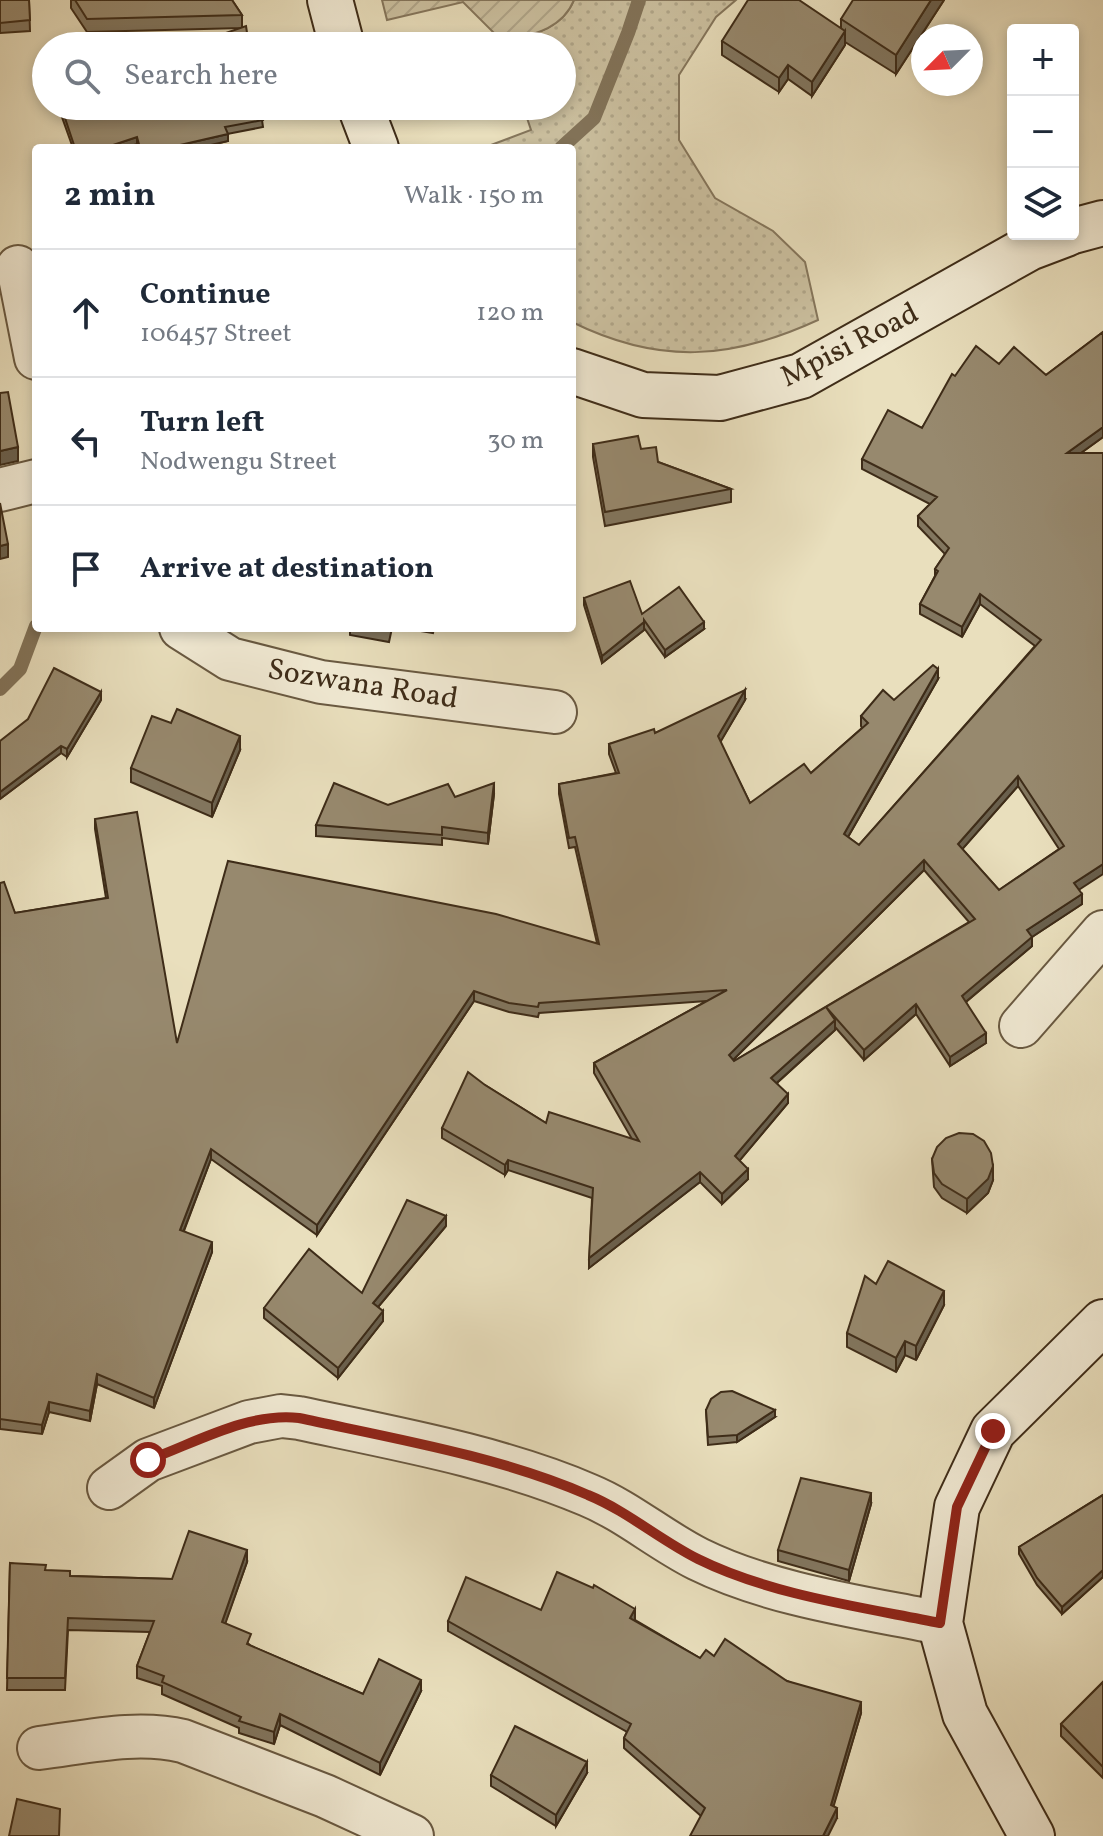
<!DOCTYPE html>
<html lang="en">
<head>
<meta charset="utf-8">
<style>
  :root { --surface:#fff; --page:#f6f6f7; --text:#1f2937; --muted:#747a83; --line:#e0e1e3 }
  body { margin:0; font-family:Vollkorn,serif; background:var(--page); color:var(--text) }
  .controls { position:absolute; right:24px; top:24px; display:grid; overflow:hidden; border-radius:8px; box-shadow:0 4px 12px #0003 }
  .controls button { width:72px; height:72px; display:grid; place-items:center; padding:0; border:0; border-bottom:2px solid var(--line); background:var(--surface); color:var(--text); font:40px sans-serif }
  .compass { position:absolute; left:911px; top:24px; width:72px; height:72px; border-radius:50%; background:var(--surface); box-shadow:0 4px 12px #0003; rotate:246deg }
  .stop { position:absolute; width:24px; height:24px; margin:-18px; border:6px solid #8f2418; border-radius:50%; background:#fff }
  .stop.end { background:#8f2418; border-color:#fff; box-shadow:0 2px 8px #0008 }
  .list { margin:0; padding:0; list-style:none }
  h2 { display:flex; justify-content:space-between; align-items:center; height:104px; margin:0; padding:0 32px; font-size:34px }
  h2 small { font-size:26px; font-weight:400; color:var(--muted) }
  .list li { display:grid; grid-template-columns:52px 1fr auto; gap:24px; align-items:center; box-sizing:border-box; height:128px; padding:0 32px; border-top:2px solid var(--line) }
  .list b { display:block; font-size:30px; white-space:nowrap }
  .list p { margin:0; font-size:26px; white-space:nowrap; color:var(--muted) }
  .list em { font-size:26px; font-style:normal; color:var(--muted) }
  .icon { flex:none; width:44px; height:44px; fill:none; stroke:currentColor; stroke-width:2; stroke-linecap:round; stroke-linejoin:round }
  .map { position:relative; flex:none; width:1103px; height:1836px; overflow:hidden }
  .search { position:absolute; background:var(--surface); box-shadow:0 4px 12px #0003; left:32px; top:32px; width:544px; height:88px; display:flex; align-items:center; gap:20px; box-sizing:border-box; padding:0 28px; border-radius:44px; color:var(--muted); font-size:30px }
  .panel { position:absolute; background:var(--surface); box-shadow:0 4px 12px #0003; left:32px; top:144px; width:544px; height:488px; border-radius:8px }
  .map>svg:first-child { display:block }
  .grass { fill:url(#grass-dots); stroke:#85765c; stroke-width:2 }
  .garden { fill:url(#garden-furrows); stroke:#85765c; stroke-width:2 }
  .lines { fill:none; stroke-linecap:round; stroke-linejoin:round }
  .stream { stroke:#827359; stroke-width:14 }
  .street-casing { stroke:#695941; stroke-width:46 }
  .secondary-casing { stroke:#3e2c18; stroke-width:48 }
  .street { stroke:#f1ead4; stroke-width:42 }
  .secondary { stroke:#f1ead4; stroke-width:44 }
  .wall { fill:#82765f; stroke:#3e2c18; stroke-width:2; fill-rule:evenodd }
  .shaded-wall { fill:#6a604d; stroke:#3e2c18; stroke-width:2 }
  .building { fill:#97896e; stroke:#3e2c18; stroke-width:2; fill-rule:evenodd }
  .route { stroke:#8f2418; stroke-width:10 }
  .labels { text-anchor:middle; stroke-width:8; stroke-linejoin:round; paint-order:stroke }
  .street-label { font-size:30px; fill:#3e2c18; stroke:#f1ead4 }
</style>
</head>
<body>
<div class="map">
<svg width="1103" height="1836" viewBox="0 0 1103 1836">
  <defs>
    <pattern id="grass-dots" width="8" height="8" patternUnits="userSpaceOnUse" patternTransform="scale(2)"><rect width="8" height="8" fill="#ccc1a1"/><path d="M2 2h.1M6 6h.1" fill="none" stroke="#b0a68a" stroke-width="1.8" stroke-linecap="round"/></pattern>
    <pattern id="garden-furrows" width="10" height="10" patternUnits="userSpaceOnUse" patternTransform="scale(2)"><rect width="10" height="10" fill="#ccc1a1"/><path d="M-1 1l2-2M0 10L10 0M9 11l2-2" fill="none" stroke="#b0a68a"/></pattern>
  </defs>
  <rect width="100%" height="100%" fill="#e9dfbd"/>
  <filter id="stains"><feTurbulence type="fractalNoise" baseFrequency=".0025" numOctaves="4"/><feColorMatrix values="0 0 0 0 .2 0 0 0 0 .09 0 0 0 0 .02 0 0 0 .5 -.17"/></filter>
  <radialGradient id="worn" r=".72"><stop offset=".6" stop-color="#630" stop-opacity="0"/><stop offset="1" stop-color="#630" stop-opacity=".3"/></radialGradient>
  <!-- grass -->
  <path class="grass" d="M574 0H736L716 17 679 75V140L715 198 773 231 805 262 818 320C731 360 659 365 572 322V148H483L531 130 523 106H562V46H504L503 42C531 35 562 30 574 0Z"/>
  <!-- garden -->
  <path class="garden" d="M382 0H574C562 30 531 35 503 42L463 2 387 20Z"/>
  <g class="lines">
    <!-- stream -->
    <g class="stream">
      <polyline points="561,148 594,118 628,33 639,0"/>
      <polyline points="0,689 20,669 36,626"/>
    </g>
    <!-- street casing -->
    <g class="street-casing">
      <g id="street">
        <polyline points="18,267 36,358"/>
        <polyline points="0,490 36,481"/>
        <polyline points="181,628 230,659 321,682 555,712"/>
        <polyline points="1021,1026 1103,932"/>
        <path d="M109 1488 148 1460 249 1422 281 1416 299 1418C393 1438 500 1457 588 1495 627 1511 660 1540 698 1559 771 1595 861 1607 940 1623"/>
        <path d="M39 1748C87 1742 136 1730 183 1741L325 1796 412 1836"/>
      </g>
    </g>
    <!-- secondary casing -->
    <g class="secondary-casing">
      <g id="secondary">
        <polyline points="330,0 342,46"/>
        <polyline points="360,106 376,148"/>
        <polyline points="1073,231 1103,223"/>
        <polyline points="572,371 643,395 720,398 801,376 1029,248 1066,234"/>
        <polyline points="1032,1836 965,1714 940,1623 957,1507 993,1431 1103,1322"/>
      </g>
    </g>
    <!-- street -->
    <use href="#street" class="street"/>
    <!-- secondary -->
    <use href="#secondary" class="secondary"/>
  </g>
  <!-- wall -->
  <g class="wall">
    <polygon points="0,0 29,0 30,31 0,33"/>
    <polygon points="71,0 232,0 242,15 242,28 87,32 71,8"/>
    <polygon points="944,0 896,74 845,42 845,45 812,96 788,79 779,92 722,55 722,41 841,28 841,19"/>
    <polygon points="58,106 260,106 263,127 227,134 228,141 198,148 138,148 137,144 126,148 73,148"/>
    <path d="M1103 332V437L1081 453 1079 890 1082 904 1032 937V946L966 1002 986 1043 950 1066 916 1014 864 1060 835 1027V1030L777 1083 788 1103 739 1161 748 1179 722 1204 700 1182 589 1268 592 1198 508 1170 505 1175 442 1138V1128L485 1085 546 1123 632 1139 594 1073V1063L707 1001 539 1013 538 1017 509 1012 474 1001 317 1235 211 1159 184 1231 212 1252 154 1408 97 1384 90 1421 49 1412 42 1434 0 1429V883L15 913 106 898 95 829V819L177 1043 597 943 575 847 569 848 559 794V784L616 773 609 754V744L655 733 745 700 720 742 750 803 811 773 862 728 861 726V716L938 679 848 837 859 845 1035 646 980 604 962 637 920 614V604L935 576V569L945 554 918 526V516L930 504 862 469V459L922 428 955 376 999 364 1046 375ZM1018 786 1059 849 999 890 962 849ZM924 870 969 922 734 1061 733 1060Z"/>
    <polygon points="593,444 641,449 658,462 731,489 731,502 605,526 593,457"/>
    <polygon points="584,598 642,614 704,629 665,657 644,628 644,630 602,663 584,605"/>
    <polygon points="350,628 392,628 389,642 350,635"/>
    <polygon points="403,628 434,628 433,633"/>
    <polygon points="101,700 67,757 61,753 0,799"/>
    <polygon points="240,750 212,817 131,782 131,768"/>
    <polygon points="494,794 488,844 442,838 442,845 316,836 316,825 388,805 455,797"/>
    <polygon points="932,1159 993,1180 988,1193 967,1213 942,1198 934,1187"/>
    <polygon points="446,1226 378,1307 383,1321 338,1378 264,1318 264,1308 362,1293"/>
    <polygon points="876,1284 944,1305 916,1360 905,1355 896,1372 847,1347 847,1333"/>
    <polygon points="706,1410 775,1417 737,1442 708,1445"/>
    <polygon points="1103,1495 1103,1577 1062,1614 1037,1585 1019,1554 1019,1547"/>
    <polygon points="871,1504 849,1581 778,1561 778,1550"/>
    <polygon points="247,1562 225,1623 251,1646 363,1694 421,1691 380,1775 280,1725 274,1744 239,1733 239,1728 162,1694 162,1686 137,1678 137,1666 150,1632 68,1630 65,1690 7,1690 10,1563 70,1576 172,1579"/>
    <polygon points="541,1610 635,1620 700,1658 714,1656 787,1681 861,1713 833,1806 837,1818 701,1816 624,1748 624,1738 627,1732 448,1631 448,1621"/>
    <polygon points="1103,1682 1103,1778 1061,1736 1061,1724"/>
    <polygon points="587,1773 556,1826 491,1786 491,1775"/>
  </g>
  <!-- shaded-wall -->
  <g class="shaded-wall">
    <polygon points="931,0 944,0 896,74 896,55"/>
    <polygon points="845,31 845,45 812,96 812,82"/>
    <polygon points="788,65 788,79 779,92 779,78"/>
    <polygon points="228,134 228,141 198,148 167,148"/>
    <polygon points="137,137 137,144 126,148 104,148"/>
    <polygon points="1103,427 1103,437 1067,463 1067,453"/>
    <polygon points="18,447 18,461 0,465 0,451"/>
    <polygon points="8,544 8,557 0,559 0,546"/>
    <polygon points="980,594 980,604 962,637 962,627"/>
    <polygon points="644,622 644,630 602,663 602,656"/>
    <polygon points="704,622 704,629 665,657 665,650"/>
    <polygon points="938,669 938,679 844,844 844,834"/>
    <polygon points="745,690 745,700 718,746 718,736"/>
    <polygon points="101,692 101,700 67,757 67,749"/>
    <polygon points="240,736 240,750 212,817 212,803"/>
    <polygon points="61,746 61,753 0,799 0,792"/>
    <polygon points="1018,776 1018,786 958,854 958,844"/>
    <polygon points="494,783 494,794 488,844 488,833"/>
    <polygon points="924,860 924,870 729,1064 729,1055"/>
    <polygon points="1103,864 1103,874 1074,893 1074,883"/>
    <polygon points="1082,894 1082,904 1032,937 1032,946 962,1005 962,996 1027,930"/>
    <polygon points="474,991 474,1001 317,1235 317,1225"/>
    <polygon points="916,1004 916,1014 864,1060 864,1050"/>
    <polygon points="835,1020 835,1030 771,1088 771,1078"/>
    <polygon points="986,1033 986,1043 950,1066 950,1057"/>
    <polygon points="788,1094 788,1103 735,1166 735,1156"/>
    <polygon points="211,1149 211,1159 180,1240 180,1230"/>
    <polygon points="508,1160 508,1170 505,1175 505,1165"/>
    <polygon points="993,1166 993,1180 988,1193 967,1213 967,1199"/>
    <polygon points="748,1169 748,1179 722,1204 722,1194"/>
    <polygon points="700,1172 700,1182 589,1268 589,1258"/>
    <polygon points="446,1216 446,1226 373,1313 373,1303"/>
    <polygon points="212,1242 212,1252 154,1408 154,1398"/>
    <polygon points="944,1291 944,1305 916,1360 916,1346"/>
    <polygon points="383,1311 383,1321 338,1378 338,1368"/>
    <polygon points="905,1341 905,1355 896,1372 896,1358"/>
    <polygon points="97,1374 97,1384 90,1421 90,1411"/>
    <polygon points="49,1402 49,1412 42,1434 42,1425"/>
    <polygon points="775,1410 775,1417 737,1442 737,1435"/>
    <polygon points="871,1493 871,1504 849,1581 849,1570"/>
    <polygon points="247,1550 247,1562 222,1633 222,1622"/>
    <polygon points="1103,1570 1103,1577 1062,1614 1062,1607"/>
    <polygon points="635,1609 635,1620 630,1628 630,1618"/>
    <polygon points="421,1680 421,1691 380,1775 380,1763"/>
    <polygon points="861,1702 861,1713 831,1815 831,1805"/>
    <polygon points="280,1714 280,1725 274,1744 274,1732"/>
    <polygon points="587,1762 587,1773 556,1826 556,1815"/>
    <polygon points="837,1808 837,1818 828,1836 823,1836"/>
  </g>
  <!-- building -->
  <g class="building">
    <polygon points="0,0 29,0 30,20 0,23"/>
    <polygon points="75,0 232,0 242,15 87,19"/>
    <polygon points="748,0 799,0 845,31 812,82 788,65 779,78 722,41"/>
    <polygon points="853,0 931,0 896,55 841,19"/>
    <polygon points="246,26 249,46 188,46"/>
    <polygon points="61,106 260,106 263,120 225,127 228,134 167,148 140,148 137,137 104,148 75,148"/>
    <path d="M1103 332V427L1067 453H1103V864L1074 883 1082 894 1027 930 1032 937 962 996 986 1033 950 1057 916 1004 864 1050 826 1007 975 919 924 860 729 1055 734 1061 826 1007 835 1020 771 1078 788 1094 735 1156 748 1169 722 1194 700 1172 589 1258 593 1188 508 1160 505 1165 442 1128 468 1072 485 1085 546 1123 549 1112 639 1141 594 1063 727 990 539 1003 538 1007 509 1003 474 991 317 1225 211 1149 180 1230 212 1242 154 1398 97 1374 90 1411 49 1402 42 1425 0 1419V883L4 882 15 913 108 898 95 819 137 812 177 1043 228 861 496 914 599 944 575 837 569 838 559 784 619 773 609 744 654 729 655 733 745 690 718 736 750 803 804 764 811 773 868 723 861 716 883 690 894 700 933 665 938 669 844 834 859 845 1041 640 980 594 962 627 920 604 938 571 935 569 949 548 918 516 937 497 862 459 888 410 922 428 952 374 955 376 976 346 999 364 1014 347 1046 375ZM1018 776 1064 846 999 890 958 844Z"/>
    <polygon points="8,392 18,447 0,451 0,393"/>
    <polygon points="638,436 641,449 656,447 658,462 731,489 605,512 593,444"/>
    <polygon points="0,503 8,544 0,546"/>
    <polygon points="630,581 642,614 679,587 704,622 665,650 644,620 644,622 602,656 584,598"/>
    <polygon points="54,668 101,692 67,749 61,746 0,792 0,741 28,719"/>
    <polygon points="177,709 240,736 212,803 131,768 152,716 171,723"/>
    <polygon points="334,783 388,805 448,784 455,797 494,783 488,833 442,827 442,835 316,825"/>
    <polygon points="959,1133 973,1134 984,1141 991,1153 993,1166 988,1179 967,1199 942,1184 934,1173 932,1159 937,1147 946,1138"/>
    <polygon points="407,1200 446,1216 373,1303 383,1311 338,1368 264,1308 309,1249 362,1293"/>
    <polygon points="888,1261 944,1291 916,1346 905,1341 896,1358 847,1333 865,1276 876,1284"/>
    <polygon points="732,1391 775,1410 737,1435 708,1437 706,1410 711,1399 721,1392"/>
    <polygon points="801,1478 871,1493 849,1570 778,1550"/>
    <polygon points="1103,1495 1103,1570 1062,1607 1037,1578 1019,1547"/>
    <polygon points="189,1531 247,1550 222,1622 251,1634 247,1644 363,1694 379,1659 421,1680 380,1763 280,1714 274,1732 239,1721 241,1717 162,1682 164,1676 137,1666 154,1621 68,1618 65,1678 7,1678 10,1563 46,1565 45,1570 70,1571 70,1576 172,1579"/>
    <polygon points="557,1572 593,1588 594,1585 635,1609 630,1618 700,1658 706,1650 714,1656 725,1639 787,1681 861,1702 831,1805 837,1808 823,1836 690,1836 705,1808 624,1738 631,1724 448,1621 466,1577 541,1610"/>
    <polygon points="1103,1682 1103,1767 1061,1724"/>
    <polygon points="515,1726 587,1762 556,1815 491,1775"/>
    <polygon points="17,1799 60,1809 59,1836 9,1836"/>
  </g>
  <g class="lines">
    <!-- route -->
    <path class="route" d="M148 1460C195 1443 248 1412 299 1418 392 1438 502 1457 588 1495 627 1511 660 1540 698 1559 771 1595 861 1607 940 1623L957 1507 993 1431"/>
  </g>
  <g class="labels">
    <!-- street labels -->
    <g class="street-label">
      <text transform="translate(849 344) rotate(-27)" y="10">Mpisi Road</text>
      <text transform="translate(363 683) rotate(9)" y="10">Sozwana Road</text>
    </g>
  </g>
  <rect width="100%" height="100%" filter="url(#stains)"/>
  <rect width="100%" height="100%" fill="url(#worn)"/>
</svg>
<div class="controls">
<button>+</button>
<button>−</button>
<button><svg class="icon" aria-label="layers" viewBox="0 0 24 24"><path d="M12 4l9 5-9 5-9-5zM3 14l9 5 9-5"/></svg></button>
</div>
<svg class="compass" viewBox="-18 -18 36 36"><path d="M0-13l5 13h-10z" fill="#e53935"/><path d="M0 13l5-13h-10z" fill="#747a83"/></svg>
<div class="stop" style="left:148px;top:1460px"></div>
<div class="stop end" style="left:993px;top:1431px"></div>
<div class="search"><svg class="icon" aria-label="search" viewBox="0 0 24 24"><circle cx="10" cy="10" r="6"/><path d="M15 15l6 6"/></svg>Search here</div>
<section class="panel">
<h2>2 min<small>Walk · 150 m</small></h2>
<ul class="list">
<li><svg class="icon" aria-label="ahead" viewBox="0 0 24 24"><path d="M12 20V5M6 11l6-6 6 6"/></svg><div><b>Continue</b><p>106457 Street</p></div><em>120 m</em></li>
<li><svg class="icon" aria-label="left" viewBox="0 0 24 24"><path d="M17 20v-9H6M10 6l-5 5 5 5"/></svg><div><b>Turn left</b><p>Nodwengu Street</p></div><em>30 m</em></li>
<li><svg class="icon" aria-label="arrive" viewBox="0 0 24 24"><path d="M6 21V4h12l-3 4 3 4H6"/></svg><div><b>Arrive at destination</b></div></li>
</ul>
</section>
</div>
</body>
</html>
